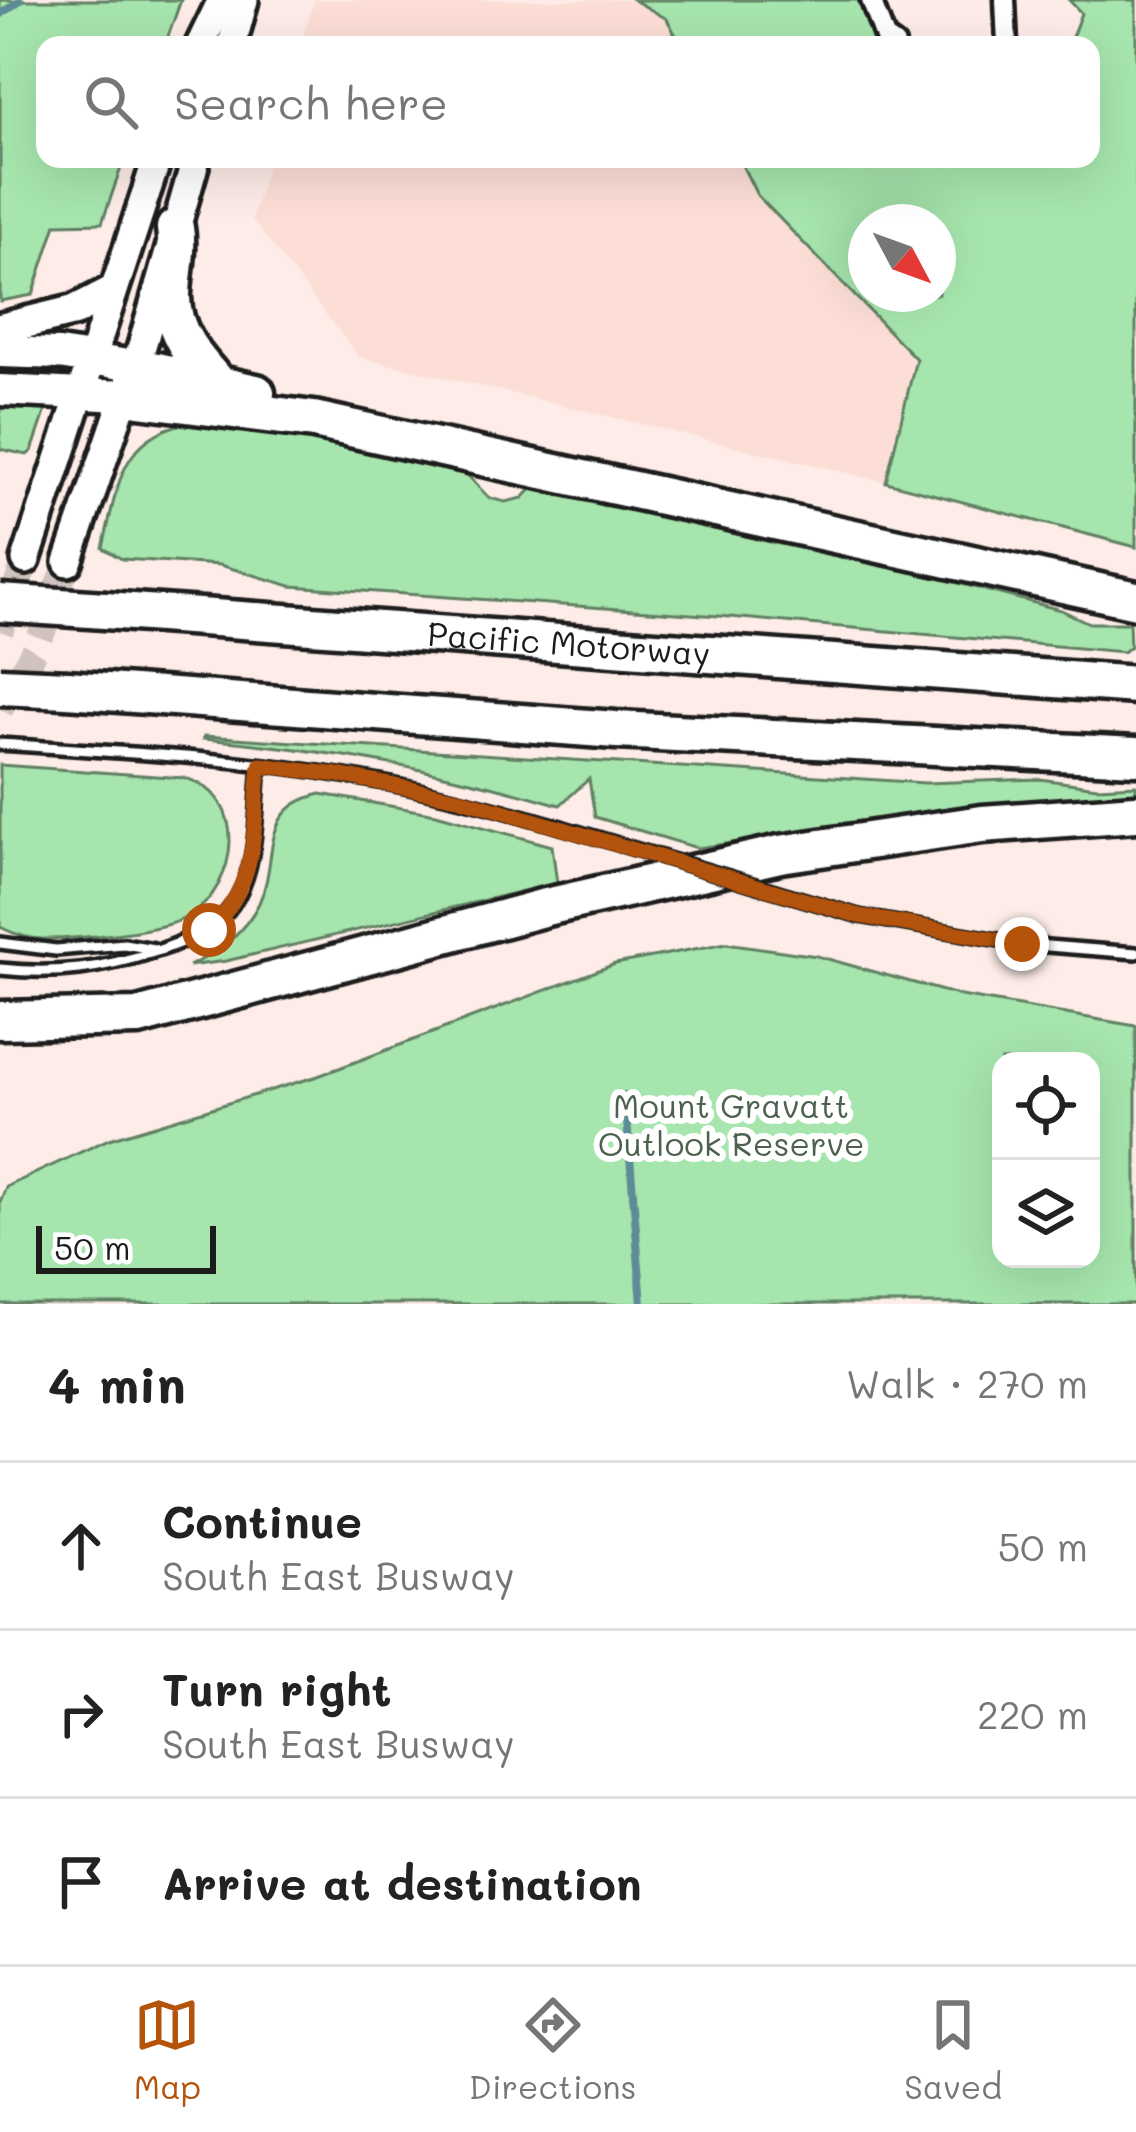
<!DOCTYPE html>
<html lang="en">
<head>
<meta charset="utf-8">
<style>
  :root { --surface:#fff; --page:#f6f6f6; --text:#222; --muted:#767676; --line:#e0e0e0; --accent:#b45309 }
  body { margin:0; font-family:Mali,sans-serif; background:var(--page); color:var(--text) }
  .controls { position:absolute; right:36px; bottom:36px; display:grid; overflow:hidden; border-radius:24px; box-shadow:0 12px 48px #0002 }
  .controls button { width:108px; height:108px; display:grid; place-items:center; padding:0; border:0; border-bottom:3px solid var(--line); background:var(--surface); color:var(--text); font:60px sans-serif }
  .compass { position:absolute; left:848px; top:204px; width:108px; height:108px; border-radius:50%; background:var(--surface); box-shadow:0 12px 48px #0002; rotate:131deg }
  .scale { position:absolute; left:36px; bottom:30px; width:180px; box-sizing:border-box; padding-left:12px; border:6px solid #1c1c1c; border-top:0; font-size:33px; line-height:42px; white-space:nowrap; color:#1c1c1c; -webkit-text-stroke:9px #fff; paint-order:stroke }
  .stop { position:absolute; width:36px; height:36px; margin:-27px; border:9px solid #b45309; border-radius:50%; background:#fff }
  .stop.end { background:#b45309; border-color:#fff; box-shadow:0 3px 12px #0008 }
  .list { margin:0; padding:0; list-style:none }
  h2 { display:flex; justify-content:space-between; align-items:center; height:156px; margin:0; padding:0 48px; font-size:51px }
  h2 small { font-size:39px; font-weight:400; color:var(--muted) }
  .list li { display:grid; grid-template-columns:78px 1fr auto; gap:36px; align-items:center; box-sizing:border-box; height:168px; padding:0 48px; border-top:3px solid var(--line) }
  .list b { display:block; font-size:45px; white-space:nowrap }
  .list p { margin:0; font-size:39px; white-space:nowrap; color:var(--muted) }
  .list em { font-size:39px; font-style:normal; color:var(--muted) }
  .icon { flex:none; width:66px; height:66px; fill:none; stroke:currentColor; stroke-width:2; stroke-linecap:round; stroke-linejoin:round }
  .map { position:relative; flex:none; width:1136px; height:1304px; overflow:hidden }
  .search { position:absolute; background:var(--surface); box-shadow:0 12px 48px #0002; left:36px; right:36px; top:36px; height:132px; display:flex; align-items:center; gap:30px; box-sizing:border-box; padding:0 42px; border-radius:24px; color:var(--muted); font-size:45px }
  .sheet { height:660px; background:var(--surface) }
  nav { display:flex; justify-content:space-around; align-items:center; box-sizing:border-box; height:168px; border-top:3px solid var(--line); background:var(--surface); font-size:33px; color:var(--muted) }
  nav a { display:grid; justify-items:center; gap:6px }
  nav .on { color:var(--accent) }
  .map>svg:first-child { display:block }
  .built { fill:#fcded6 }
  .green { fill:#a6e5ad; stroke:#618064; stroke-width:3; fill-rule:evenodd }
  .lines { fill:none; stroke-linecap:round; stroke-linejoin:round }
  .stream { stroke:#5d8c96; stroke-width:8 }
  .secondary-tunnel { stroke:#d0c2be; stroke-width:27; stroke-dasharray:27 14; stroke-linecap:butt }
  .lane-casing { stroke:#1c1c1c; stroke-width:18 }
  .street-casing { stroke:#1c1c1c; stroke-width:27 }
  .secondary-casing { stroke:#1c1c1c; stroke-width:36 }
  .primary-casing { stroke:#1c1c1c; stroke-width:39 }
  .highway-casing { stroke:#1c1c1c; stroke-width:45 }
  .lane { stroke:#fff; stroke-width:9 }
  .street { stroke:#fff; stroke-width:18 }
  .secondary { stroke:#fff; stroke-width:27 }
  .primary { stroke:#fff; stroke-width:30 }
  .highway { stroke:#fff; stroke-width:36 }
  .lane-bridge-casing { stroke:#1c1c1c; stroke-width:18; stroke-linecap:butt }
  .highway-bridge-casing { stroke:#1c1c1c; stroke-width:45; stroke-linecap:butt }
  .lane-bridge { stroke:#fff; stroke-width:9 }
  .highway-bridge { stroke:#fff; stroke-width:36 }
  .route { stroke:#b45309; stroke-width:15 }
  .labels { text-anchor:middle; stroke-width:12; stroke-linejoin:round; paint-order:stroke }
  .street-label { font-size:33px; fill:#1c1c1c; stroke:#fff }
  .park-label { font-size:33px; fill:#4c624f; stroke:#fff }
</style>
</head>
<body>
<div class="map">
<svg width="1136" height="1304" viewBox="0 0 1136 1304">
  <rect width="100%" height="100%" fill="#fdece7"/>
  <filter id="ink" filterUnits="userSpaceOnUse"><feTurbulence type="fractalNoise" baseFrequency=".00833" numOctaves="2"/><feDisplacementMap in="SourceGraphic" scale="24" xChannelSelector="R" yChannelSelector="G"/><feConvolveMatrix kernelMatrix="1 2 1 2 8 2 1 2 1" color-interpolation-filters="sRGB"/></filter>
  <g filter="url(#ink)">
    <!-- built -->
    <g class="built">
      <polygon points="314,0 650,0 667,7 685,45 301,45"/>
      <polygon points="269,159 742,159 916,359 886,482 359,357 252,220"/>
    </g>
    <!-- green -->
    <g class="green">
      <polygon points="0,0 181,0 165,45 45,45 45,159 124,159 102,223 56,224 33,295 0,301"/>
      <polygon points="634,0 858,0 874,45 681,45 667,19"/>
      <path d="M1069 0H1136V547L886 482 916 359 757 195 739 159H1091V45H1069L1081 13ZM866 222H938V294H866Z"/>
      <polygon points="0,402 48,404 32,451 27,455 0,449"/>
      <path d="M197 421 260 425 455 462 489 498 505 502 523 498 536 484 580 493 603 506 620 504 726 525 757 539 947 580 1061 610 1089 623H1129L1130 646 1123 652 719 616 291 586 220 565 122 559 103 548C118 484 120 432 197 421Z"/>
      <path d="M204 736 925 783 1040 779 1097 787 1136 785V798L926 815 697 848 595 817 589 779 560 805C443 770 325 749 203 739Z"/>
      <path d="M0 765 184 778C250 794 239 886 189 916 164 932 75 939 44 939 28 939 14 934 0 927Z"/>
      <path d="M321 794 436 814 552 846 557 883 226 961 189 966C219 952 244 933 259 903 280 858 257 808 321 794Z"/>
      <path d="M726 943 817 956 961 996 1136 1026V1304H0V1202L6 1187 109 1139 318 1076 615 964ZM1001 1061H1091V1259H1001Z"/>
    </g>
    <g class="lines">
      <!-- stream -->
      <g class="stream">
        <polyline points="0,15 20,0"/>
        <polyline points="625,1095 642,1304"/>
      </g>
      <!-- secondary-tunnel -->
      <g class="secondary-tunnel">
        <polyline points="0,631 26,560"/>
        <polyline points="0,709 37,646 68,562"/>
      </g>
      <!-- lane casing -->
      <g class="lane-casing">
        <g id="lane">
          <path d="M0 744C113 752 226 757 338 775 414 786 488 806 561 827"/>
          <polyline points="859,916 1022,944 1136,953"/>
          <polyline points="0,943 56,950 124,944 154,949"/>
          <path d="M0 969C59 975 101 969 157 951 195 938 226 926 243 886 258 850 256 803 260 765"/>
        </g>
      </g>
      <!-- street casing -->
      <g class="street-casing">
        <g id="street">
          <polyline points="871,0 885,38 895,45"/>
          <polyline points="1005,0 1007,45"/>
        </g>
      </g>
      <!-- secondary casing -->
      <g class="secondary-casing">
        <g id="secondary">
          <polyline points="200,45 222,0"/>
          <polyline points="232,45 244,0"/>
          <polyline points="26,560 157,159"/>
          <polyline points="68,562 142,346 196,159"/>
        </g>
      </g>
      <!-- primary casing -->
      <g class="primary-casing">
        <g id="primary">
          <polyline points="0,329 74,311 111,292"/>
          <polyline points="0,352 59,354 134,366"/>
          <polyline points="0,390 123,396"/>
        </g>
      </g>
      <!-- highway casing -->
      <g class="highway-casing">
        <g id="highway">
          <path d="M175 228C179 252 172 273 172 297 172 332 195 359 217 383"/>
          <polyline points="134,366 256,393"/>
          <polyline points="123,396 314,420 1136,600"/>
          <path id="s1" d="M105 610 1136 685"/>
          <polyline points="67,689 616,730 1136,756"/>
          <polyline points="0,1020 138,1017 546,907 780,854 982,824 1136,813"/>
        </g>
      </g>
      <!-- lane -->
      <use href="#lane" class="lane"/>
      <!-- street -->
      <use href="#street" class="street"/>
      <!-- secondary -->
      <use href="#secondary" class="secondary"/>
      <!-- primary -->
      <use href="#primary" class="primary"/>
      <!-- highway -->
      <use href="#highway" class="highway"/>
      <!-- lane-bridge casing -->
      <g class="lane-bridge-casing">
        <polyline id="lane-bridge" points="561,827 859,916"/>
      </g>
      <!-- highway-bridge casing -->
      <g class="highway-bridge-casing">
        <g id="highway-bridge">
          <polyline points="0,603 105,610"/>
          <polyline points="0,686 67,689"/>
        </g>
      </g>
      <!-- lane-bridge -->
      <use href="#lane-bridge" class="lane-bridge"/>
      <!-- highway-bridge -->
      <use href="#highway-bridge" class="highway-bridge"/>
    </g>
  </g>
  <g class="lines" filter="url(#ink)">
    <!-- route -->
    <path class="route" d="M209 930C259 884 253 828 260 765L338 775 458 798 859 916 1022 944"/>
  </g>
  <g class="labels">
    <!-- street labels -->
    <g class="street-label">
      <text dy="12" stroke="none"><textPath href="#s1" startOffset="465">Pacific Motorway</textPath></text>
    </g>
    <!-- park labels -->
    <g class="park-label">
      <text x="731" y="1118">Mount Gravatt<tspan x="731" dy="38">Outlook Reserve</tspan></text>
    </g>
  </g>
</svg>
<div class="controls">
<button><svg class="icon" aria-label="locate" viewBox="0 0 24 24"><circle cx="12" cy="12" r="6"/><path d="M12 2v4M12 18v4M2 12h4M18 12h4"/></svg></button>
<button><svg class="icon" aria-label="layers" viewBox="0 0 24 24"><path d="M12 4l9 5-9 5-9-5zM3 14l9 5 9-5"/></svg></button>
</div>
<svg class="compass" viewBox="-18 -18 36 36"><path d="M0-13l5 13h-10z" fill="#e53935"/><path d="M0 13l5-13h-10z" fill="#767676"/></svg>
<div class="scale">50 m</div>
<div class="stop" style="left:209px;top:930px"></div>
<div class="stop end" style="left:1022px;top:944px"></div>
<div class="search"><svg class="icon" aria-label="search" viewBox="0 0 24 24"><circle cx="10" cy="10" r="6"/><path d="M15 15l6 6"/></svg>Search here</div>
</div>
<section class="sheet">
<h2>4 min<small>Walk · 270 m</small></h2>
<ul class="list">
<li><svg class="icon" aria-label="ahead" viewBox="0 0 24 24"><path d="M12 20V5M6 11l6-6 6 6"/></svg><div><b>Continue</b><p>South East Busway</p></div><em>50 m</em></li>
<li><svg class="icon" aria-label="right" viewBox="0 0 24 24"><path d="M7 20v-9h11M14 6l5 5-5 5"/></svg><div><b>Turn right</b><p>South East Busway</p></div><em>220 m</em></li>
<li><svg class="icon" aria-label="arrive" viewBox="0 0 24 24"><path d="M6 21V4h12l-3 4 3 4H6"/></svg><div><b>Arrive at destination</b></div></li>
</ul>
</section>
<nav>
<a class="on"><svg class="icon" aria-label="map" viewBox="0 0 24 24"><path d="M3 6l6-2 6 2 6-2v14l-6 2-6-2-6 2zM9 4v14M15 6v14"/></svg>Map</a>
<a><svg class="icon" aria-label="directions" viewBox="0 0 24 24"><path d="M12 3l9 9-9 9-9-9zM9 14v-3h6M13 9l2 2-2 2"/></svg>Directions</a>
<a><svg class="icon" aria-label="saved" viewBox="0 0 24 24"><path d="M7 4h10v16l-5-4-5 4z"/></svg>Saved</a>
</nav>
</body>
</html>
